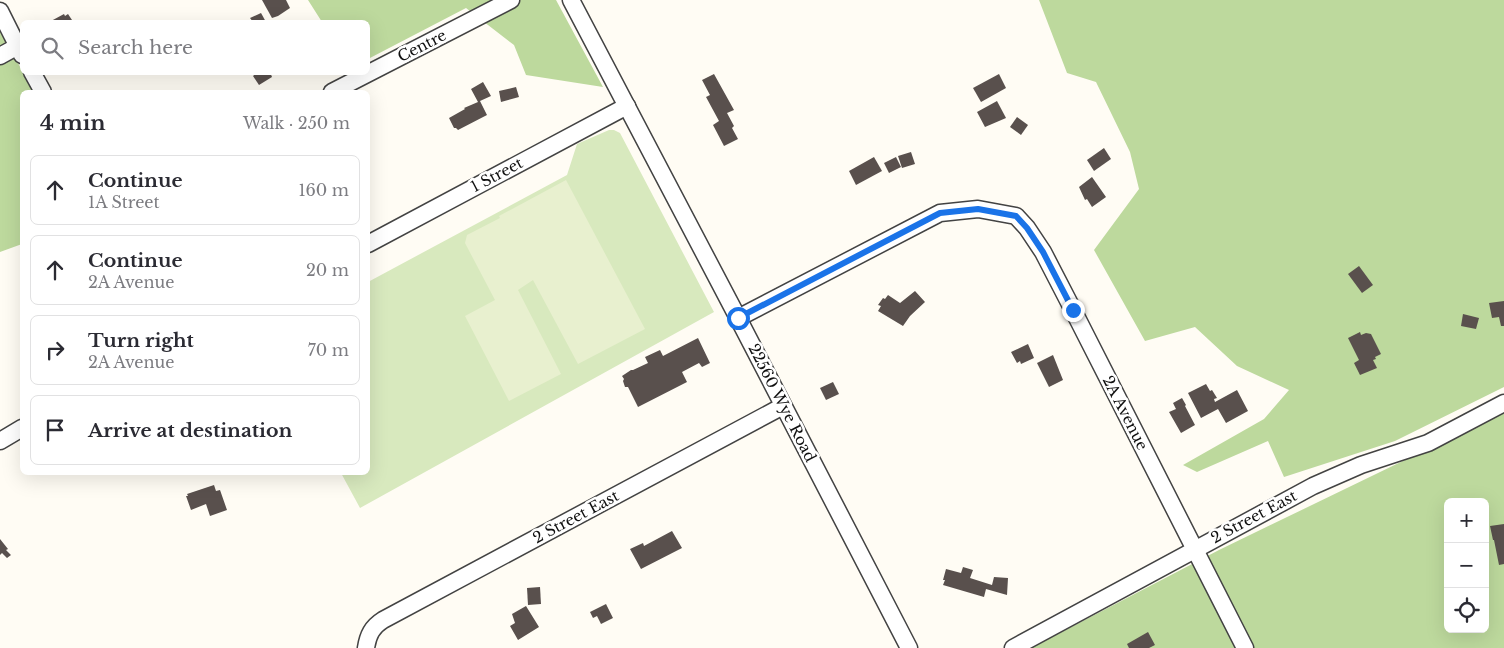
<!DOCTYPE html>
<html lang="en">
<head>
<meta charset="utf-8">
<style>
  :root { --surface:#fff; --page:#f7f7f7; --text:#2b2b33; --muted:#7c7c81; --line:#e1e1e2 }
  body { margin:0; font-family:"Libre Baskerville",serif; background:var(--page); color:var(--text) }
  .controls { position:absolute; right:15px; bottom:15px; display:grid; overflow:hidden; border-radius:8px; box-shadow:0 5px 20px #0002 }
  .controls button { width:45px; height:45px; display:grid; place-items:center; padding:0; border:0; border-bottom:1px solid var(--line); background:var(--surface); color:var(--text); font:25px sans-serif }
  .stop { position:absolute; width:15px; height:15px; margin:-11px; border:4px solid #1a73e8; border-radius:50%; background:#fff }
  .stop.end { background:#1a73e8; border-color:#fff; box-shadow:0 1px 5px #0008 }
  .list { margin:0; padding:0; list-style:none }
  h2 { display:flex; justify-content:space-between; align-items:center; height:65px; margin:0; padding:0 20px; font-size:21px }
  h2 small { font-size:16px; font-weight:400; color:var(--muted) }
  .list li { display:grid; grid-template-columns:32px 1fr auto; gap:15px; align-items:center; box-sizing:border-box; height:70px; margin:0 10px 10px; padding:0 10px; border:1px solid var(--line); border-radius:8px }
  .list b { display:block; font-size:19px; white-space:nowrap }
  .list p { margin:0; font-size:16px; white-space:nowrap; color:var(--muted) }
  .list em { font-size:16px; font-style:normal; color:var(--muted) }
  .icon { flex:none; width:28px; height:28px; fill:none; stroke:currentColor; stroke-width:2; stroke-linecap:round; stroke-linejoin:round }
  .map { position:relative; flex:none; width:1504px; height:648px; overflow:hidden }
  .search { position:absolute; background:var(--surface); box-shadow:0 5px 20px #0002; left:20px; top:20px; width:350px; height:55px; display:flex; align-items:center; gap:12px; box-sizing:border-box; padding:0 18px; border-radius:8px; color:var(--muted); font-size:19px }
  .panel { position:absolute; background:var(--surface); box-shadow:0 5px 20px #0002; left:20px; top:90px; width:350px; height:385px; border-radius:8px }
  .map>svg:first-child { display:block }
  .green { fill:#d8e9be }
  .forest { fill:#bdd99d; fill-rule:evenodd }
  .pitch { fill:#e8f0cf }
  .building { fill:#59504d }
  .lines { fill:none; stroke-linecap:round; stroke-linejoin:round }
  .minor-casing { stroke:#434343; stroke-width:19 }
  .minor { stroke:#fff; stroke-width:16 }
  .route { stroke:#1a73e8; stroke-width:6 }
  .labels { text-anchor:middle; stroke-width:5; stroke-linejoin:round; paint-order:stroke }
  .street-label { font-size:15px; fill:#101010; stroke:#fff }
</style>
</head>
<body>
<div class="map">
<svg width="1504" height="648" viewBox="0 0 1504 648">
  <rect width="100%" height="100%" fill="#fffcf4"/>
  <!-- green -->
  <polygon class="green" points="609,130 614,130 620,133 714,312 360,508 341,473 368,472 368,282 567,175 577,144"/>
  <!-- forest -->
  <g class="forest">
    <polygon points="308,0 556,0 603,87 526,75 514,45 466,8 368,59 368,22 322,22"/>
    <polygon points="1039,0 1504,0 1504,387 1395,441 1284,477 1268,441 1197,472 1183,465 1264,419 1289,390 1237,366 1195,327 1145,341 1094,250 1139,189 1130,152 1096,82 1067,73"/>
    <polygon points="0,28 33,92 22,92 22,244 0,252"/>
    <path d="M1504 412V648H1031L1219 550ZM1448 502H1485V629H1448Z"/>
  </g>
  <!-- pitch -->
  <polygon class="pitch" points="566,180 645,329 578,364 533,280 518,290 561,374 509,401 465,316 495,300 465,243 467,235 500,218 499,216"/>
  <!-- building -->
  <g class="building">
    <polygon points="262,0 286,0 290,8 278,16 272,18"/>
    <polygon points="261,13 266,22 253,22 250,18"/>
    <polygon points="64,14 65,16 68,14 72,20 69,22 51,22 51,21"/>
    <polygon points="258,72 270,72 272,77 259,85 253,76"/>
    <polygon points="714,74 734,110 727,113 734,126 732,128 738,139 724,146 713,125 719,121 706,97 710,95 702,80"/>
    <polygon points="999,74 1006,88 981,102 973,88"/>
    <polygon points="483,82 491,96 480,101 487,115 458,130 456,128 454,128 449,118 465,109 464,108 478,102 471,89"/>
    <polygon points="516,87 519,97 501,102 499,91"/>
    <polygon points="997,101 1006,118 985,127 977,112"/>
    <polygon points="1017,117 1028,125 1021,135 1010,127"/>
    <polygon points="1104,148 1111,159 1094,171 1087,160"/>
    <polygon points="911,152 915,164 902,168 898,156"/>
    <polygon points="874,157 882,171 856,185 849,171"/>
    <polygon points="896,157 901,167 889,173 884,163"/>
    <polygon points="1092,177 1106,197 1092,207 1087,199 1085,200 1079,187"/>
    <polygon points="1359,266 1373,285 1362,293 1348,274"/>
    <polygon points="915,291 925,302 910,316 903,326 878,311 881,306 878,305 883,298 885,299 888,295 900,303"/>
    <polygon points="1504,301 1504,326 1501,326 1499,317 1492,318 1489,303"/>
    <polygon points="1463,314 1479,318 1476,329 1461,326"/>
    <polygon points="1360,332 1361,335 1366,333 1371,334 1381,354 1375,357 1376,359 1373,360 1377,368 1360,375 1354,363 1359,360 1348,338"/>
    <polygon points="698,338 710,363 702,367 699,363 682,372 687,382 638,407 628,387 625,387 623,381 624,379 622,376 631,370 633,370 648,363 645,357 660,350 663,356"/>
    <polygon points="1028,344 1034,358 1021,364 1020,361 1017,363 1011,352"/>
    <polygon points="1053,355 1063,380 1049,387 1037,363"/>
    <polygon points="833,382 839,394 826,400 820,388"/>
    <polygon points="1206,384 1210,391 1212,390 1217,398 1214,399 1215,402 1237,390 1248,411 1226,423 1218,409 1201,418 1188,393"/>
    <polygon points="1182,398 1186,405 1185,406 1195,425 1181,433 1169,412 1176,409 1173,403"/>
    <polygon points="214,485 216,491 220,490 227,510 210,516 206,504 191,510 186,496 188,496 187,494"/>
    <polygon points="1504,524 1504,564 1499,565 1494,540 1493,540 1490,526"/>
    <polygon points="672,531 682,548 641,569 630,549 643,543 644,546"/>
    <polygon points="0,539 8,549 6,550 11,555 7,558 2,553 0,555"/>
    <polygon points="963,567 973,570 970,578 992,585 994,577 1008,578 1007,595 986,589 984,597 943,585 945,580 943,580 946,569 961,573"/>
    <polygon points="540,587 541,604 528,605 527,588"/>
    <polygon points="606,604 613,618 601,624 597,616 593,618 590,612"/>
    <polygon points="526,606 539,627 518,640 510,626 515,623 512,614"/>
    <polygon points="1148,632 1155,645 1149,648 1129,648 1127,644"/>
  </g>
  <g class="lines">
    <!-- minor casing -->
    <g class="minor-casing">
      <g id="minor">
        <polyline points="571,0 738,318 909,648"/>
        <polyline points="0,11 22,55"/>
        <polyline points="0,56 18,46"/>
        <polyline points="32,72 43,92"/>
        <polyline points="332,92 511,0"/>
        <polyline points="368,244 627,106"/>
        <polyline points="738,318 940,213 978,209 1016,216 1027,228 1043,252 1073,310 1245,648"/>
        <polyline points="0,441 22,428"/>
        <path d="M366 648C368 635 372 627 383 620L783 406"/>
        <polyline points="1013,648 1313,486 1361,465 1428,443 1504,403"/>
      </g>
    </g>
    <!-- minor -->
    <use href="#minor" class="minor"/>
  </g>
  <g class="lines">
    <!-- route -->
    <polyline class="route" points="738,318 940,213 978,209 1016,216 1027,228 1043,252 1073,310"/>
  </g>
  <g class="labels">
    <!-- street labels -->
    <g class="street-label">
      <text transform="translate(422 46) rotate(-27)" y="5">Centre</text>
      <text transform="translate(497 175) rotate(-28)" y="5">1 Street</text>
      <text transform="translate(782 403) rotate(63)" y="5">22560 Wye Road</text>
      <text transform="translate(1125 413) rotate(63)" y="5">2A Avenue</text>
      <text transform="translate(576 517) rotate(-28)" y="5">2 Street East</text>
      <text transform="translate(1254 517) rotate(-28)" y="5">2 Street East</text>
    </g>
  </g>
</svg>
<div class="controls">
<button>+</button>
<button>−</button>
<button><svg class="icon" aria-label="locate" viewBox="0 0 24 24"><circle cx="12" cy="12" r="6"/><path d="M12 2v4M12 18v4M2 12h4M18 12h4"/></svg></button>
</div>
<div class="stop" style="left:738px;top:318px"></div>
<div class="stop end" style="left:1073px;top:310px"></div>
<div class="search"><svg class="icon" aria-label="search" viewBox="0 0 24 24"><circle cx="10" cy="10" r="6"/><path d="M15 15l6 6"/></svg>Search here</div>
<section class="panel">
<h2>4 min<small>Walk · 250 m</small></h2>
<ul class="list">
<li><svg class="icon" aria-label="ahead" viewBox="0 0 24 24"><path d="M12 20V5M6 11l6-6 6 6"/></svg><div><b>Continue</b><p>1A Street</p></div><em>160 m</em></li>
<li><svg class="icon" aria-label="ahead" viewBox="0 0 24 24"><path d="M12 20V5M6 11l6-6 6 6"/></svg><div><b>Continue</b><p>2A Avenue</p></div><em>20 m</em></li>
<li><svg class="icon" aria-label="right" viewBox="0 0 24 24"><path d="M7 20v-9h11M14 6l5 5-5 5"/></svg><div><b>Turn right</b><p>2A Avenue</p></div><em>70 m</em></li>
<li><svg class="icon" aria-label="arrive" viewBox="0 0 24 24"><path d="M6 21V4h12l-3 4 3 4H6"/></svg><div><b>Arrive at destination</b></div></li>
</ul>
</section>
</div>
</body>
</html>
